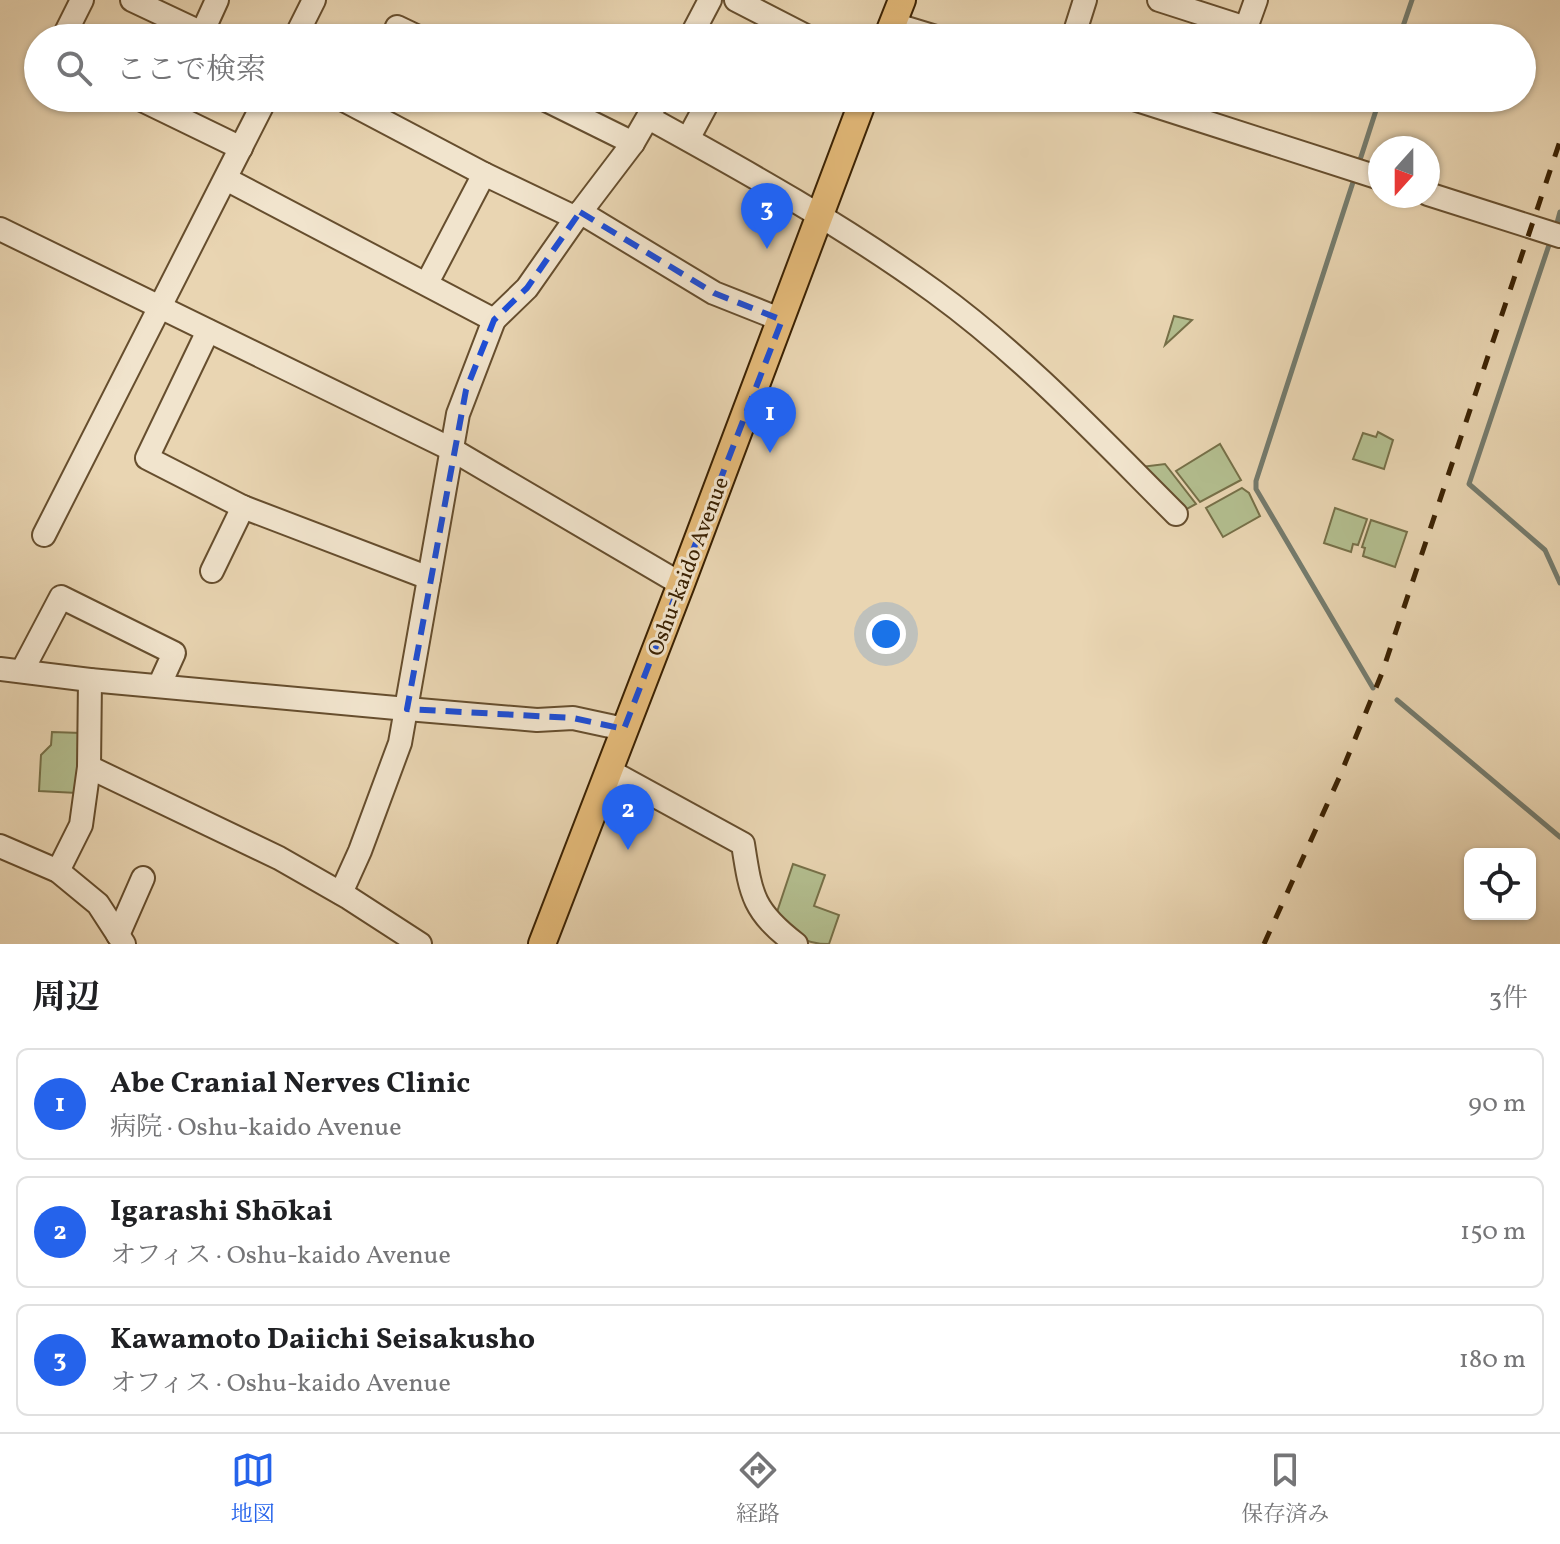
<!DOCTYPE html>
<html lang="ja">
<head>
<meta charset="utf-8">
<style>
  :root { --surface:#fff; --page:#f6f6f6; --text:#202124; --muted:#757577; --line:#e0e0e0; --accent:#2563eb }
  body { margin:0; font-family:Vollkorn,"Noto Serif JP",serif; background:var(--page); color:var(--text) }
  .controls { position:absolute; right:24px; bottom:24px; display:grid; overflow:hidden; border-radius:12px; box-shadow:0 2px 6px #0004 }
  .controls button { width:72px; height:72px; display:grid; place-items:center; padding:0; border:0; border-bottom:2px solid var(--line); background:var(--surface); color:var(--text); font:40px sans-serif }
  .compass { position:absolute; left:1368px; top:136px; width:72px; height:72px; border-radius:50%; background:var(--surface); box-shadow:0 2px 6px #0004; rotate:201deg }
  .you { position:absolute; left:886px; top:634px; width:28px; height:28px; margin:-20px; border:6px solid #fff; border-radius:50%; background:#1a73e8; box-shadow:0 0 0 12px #1a73e833 }
  .badge { display:grid; place-items:center; width:52px; height:52px; border-radius:50%; background:var(--accent); color:#fff; font-size:26px; font-weight:700 }
  .pin { position:absolute; translate:-50% -66px; filter:drop-shadow(0 2px 4px #0008) }
  .pin::after { content:''; position:absolute; top:42px; width:28px; height:24px; background:inherit; clip-path:polygon(0 0,100% 0,50% 100%) }
  .list { margin:0; padding:0; list-style:none }
  h2 { display:flex; justify-content:space-between; align-items:center; height:104px; margin:0; padding:0 32px; font-size:34px }
  h2 small { font-size:26px; font-weight:400; color:var(--muted) }
  .list li { display:grid; grid-template-columns:52px 1fr auto; gap:24px; align-items:center; box-sizing:border-box; height:112px; margin:0 16px 16px; padding:0 16px; border:2px solid var(--line); border-radius:12px }
  .list b { display:block; font-size:30px; white-space:nowrap }
  .list p { margin:0; font-size:26px; white-space:nowrap; color:var(--muted) }
  .list em { font-size:26px; font-style:normal; color:var(--muted) }
  .icon { flex:none; width:44px; height:44px; fill:none; stroke:currentColor; stroke-width:2; stroke-linecap:round; stroke-linejoin:round }
  .map { position:relative; flex:none; width:1560px; height:944px; overflow:hidden }
  .search { position:absolute; background:var(--surface); box-shadow:0 2px 6px #0004; left:24px; right:24px; top:24px; height:88px; display:flex; align-items:center; gap:20px; box-sizing:border-box; padding:0 28px; border-radius:44px; color:var(--muted); font-size:30px }
  .sheet { height:488px; background:var(--surface) }
  nav { display:flex; justify-content:space-around; align-items:center; box-sizing:border-box; height:112px; border-top:2px solid var(--line); background:var(--surface); font-size:22px; color:var(--muted) }
  nav a { display:grid; justify-items:center; gap:4px }
  nav .on { color:var(--accent) }
  .map>svg:first-child { display:block }
  .green { fill:#b3be8f; stroke:#767048; stroke-width:2 }
  .lines { fill:none; stroke-linecap:round; stroke-linejoin:round }
  .stream { stroke:#747b6d; stroke-width:5 }
  .minor-casing { stroke:#664e2e; stroke-width:26 }
  .major-casing { stroke:#3a2102; stroke-width:30 }
  .minor { stroke:#f1e4cd; stroke-width:22 }
  .major { stroke:#e4ba79; stroke-width:26 }
  .rail { stroke:#3a2102; stroke-width:5; stroke-dasharray:14 14; stroke-linecap:butt }
  .marked { fill:none; stroke:#1d4ed8; stroke-width:6; stroke-dasharray:16 10; stroke-linejoin:round }
  .labels { text-anchor:middle; stroke-width:6; stroke-linejoin:round; paint-order:stroke }
  .street-label { font-size:22px; fill:#3a2102; stroke:#f1e4cd }
</style>
</head>
<body>
<div class="map">
<svg width="1560" height="944" viewBox="0 0 1560 944">
  <rect width="100%" height="100%" fill="#e9d5b2"/>
  <filter id="stains"><feTurbulence type="fractalNoise" baseFrequency=".0025" numOctaves="4"/><feColorMatrix values="0 0 0 0 .2 0 0 0 0 .09 0 0 0 0 .02 0 0 0 .5 -.17"/></filter>
  <radialGradient id="worn" r=".72"><stop offset=".6" stop-color="#630" stop-opacity="0"/><stop offset="1" stop-color="#630" stop-opacity=".3"/></radialGradient>
  <!-- green -->
  <g class="green">
    <polygon points="1174,316 1192,320 1165,345"/>
    <polygon points="1378,432 1393,440 1384,469 1353,459 1363,433 1376,437"/>
    <polygon points="1220,444 1241,480 1200,502 1176,471"/>
    <polygon points="1165,464 1196,504 1183,511 1141,467"/>
    <polygon points="1242,488 1249,493 1260,516 1223,537 1206,508"/>
    <polygon points="1335,508 1367,519 1358,545 1353,544 1351,552 1324,543"/>
    <polygon points="1371,520 1407,532 1395,567 1363,556 1365,548 1362,547"/>
    <polygon points="52,732 81,733 77,793 39,791 41,755 51,745"/>
    <path d="M793 864 825 875 814 906 839 915 829 944C802 944 794 935 776 915Z"/>
  </g>
  <g class="lines">
    <!-- stream -->
    <g class="stream">
      <polyline points="1399,38 1412,0"/>
      <polyline points="1359,163 1380,98"/>
      <polyline points="1355,176 1256,481 1256,489 1373,688"/>
      <polyline points="1560,212 1557,223 1560,226"/>
      <polyline points="1551,239 1469,484 1545,550 1560,583"/>
      <polyline points="1397,700 1560,837"/>
    </g>
    <!-- minor casing -->
    <g class="minor-casing">
      <g id="minor">
        <polyline points="132,0 202,33"/>
        <polyline points="736,0 810,38"/>
        <polyline points="1159,0 1246,28 1256,0"/>
        <polyline points="893,24 939,38"/>
        <polyline points="63,38 82,0"/>
        <polyline points="212,38 202,33 217,0"/>
        <polyline points="295,38 314,0"/>
        <polyline points="392,38 397,27 420,38"/>
        <polyline points="690,38 710,0"/>
        <polyline points="1073,38 1085,0"/>
        <polyline points="138,98 241,148"/>
        <polyline points="340,98 484,174 576,218"/>
        <polyline points="542,98 633,143"/>
        <polyline points="1131,98 1380,178"/>
        <path d="M649 118C747 172 844 226 935 292 1023 356 1099 437 1176 514"/>
        <polyline points="688,139 710,98"/>
        <polyline points="226,179 494,320 527,288 576,218 633,143 659,98"/>
        <polyline points="1428,194 1560,236"/>
        <polyline points="580,212 714,293 782,320"/>
        <polyline points="0,229 451,449 681,584"/>
        <polyline points="427,283 484,174"/>
        <polyline points="208,331 147,458 243,507 429,578"/>
        <polyline points="44,535 266,98"/>
        <polyline points="212,571 243,507"/>
        <polyline points="0,669 90,680 407,709 537,720 573,718 624,729"/>
        <polyline points="22,671 61,597 174,653 159,686"/>
        <polyline points="89,767 279,858 349,898 420,944"/>
        <path d="M608 770 743 844C751 896 753 911 796 944"/>
        <polyline points="0,846 58,871 98,904 124,944"/>
        <polyline points="58,871 81,825 89,767 90,680"/>
        <polyline points="341,893 360,851 400,743 458,414 494,320"/>
        <polyline points="118,935 143,878"/>
      </g>
    </g>
    <!-- major casing -->
    <g class="major-casing">
      <g id="major">
        <polyline points="887,38 902,0"/>
        <polyline points="542,944 681,584 864,98"/>
      </g>
    </g>
    <!-- minor -->
    <use href="#minor" class="minor"/>
    <!-- major -->
    <use href="#major" class="major"/>
    <!-- rail -->
    <polyline class="rail" points="1264,944 1339,778 1382,673 1560,141"/>
  </g>
  <!-- marked area -->
  <path class="marked" d="M580 212 714 293 782 320 624 729 573 718 407 709 466 390 494 320 527 288Z"/>
  <g class="labels">
    <!-- street labels -->
    <g class="street-label">
      <text transform="translate(687 566) rotate(-69)" y="8">Oshu-kaido Avenue</text>
    </g>
  </g>
  <rect width="100%" height="100%" filter="url(#stains)"/>
  <rect width="100%" height="100%" fill="url(#worn)"/>
</svg>
<div class="controls">
<button><svg class="icon" aria-label="locate" viewBox="0 0 24 24"><circle cx="12" cy="12" r="6"/><path d="M12 2v4M12 18v4M2 12h4M18 12h4"/></svg></button>
</div>
<svg class="compass" viewBox="-18 -18 36 36"><path d="M0-13l5 13h-10z" fill="#e53935"/><path d="M0 13l5-13h-10z" fill="#757577"/></svg>
<div class="you"></div>
<div class="pin badge" style="left:770px;top:453px">1</div>
<div class="pin badge" style="left:628px;top:850px">2</div>
<div class="pin badge" style="left:767px;top:249px">3</div>
<div class="search"><svg class="icon" aria-label="search" viewBox="0 0 24 24"><circle cx="10" cy="10" r="6"/><path d="M15 15l6 6"/></svg>ここで検索</div>
</div>
<section class="sheet">
<h2>周辺<small>3件</small></h2>
<ul class="list">
<li><span class="badge">1</span><div><b>Abe Cranial Nerves Clinic</b><p>病院 · Oshu-kaido Avenue</p></div><em>90 m</em></li>
<li><span class="badge">2</span><div><b>Igarashi Shōkai</b><p>オフィス · Oshu-kaido Avenue</p></div><em>150 m</em></li>
<li><span class="badge">3</span><div><b>Kawamoto Daiichi Seisakusho</b><p>オフィス · Oshu-kaido Avenue</p></div><em>180 m</em></li>
</ul>
</section>
<nav>
<a class="on"><svg class="icon" aria-label="map" viewBox="0 0 24 24"><path d="M3 6l6-2 6 2 6-2v14l-6 2-6-2-6 2zM9 4v14M15 6v14"/></svg>地図</a>
<a><svg class="icon" aria-label="directions" viewBox="0 0 24 24"><path d="M12 3l9 9-9 9-9-9zM9 14v-3h6M13 9l2 2-2 2"/></svg>経路</a>
<a><svg class="icon" aria-label="saved" viewBox="0 0 24 24"><path d="M7 4h10v16l-5-4-5 4z"/></svg>保存済み</a>
</nav>
</body>
</html>
